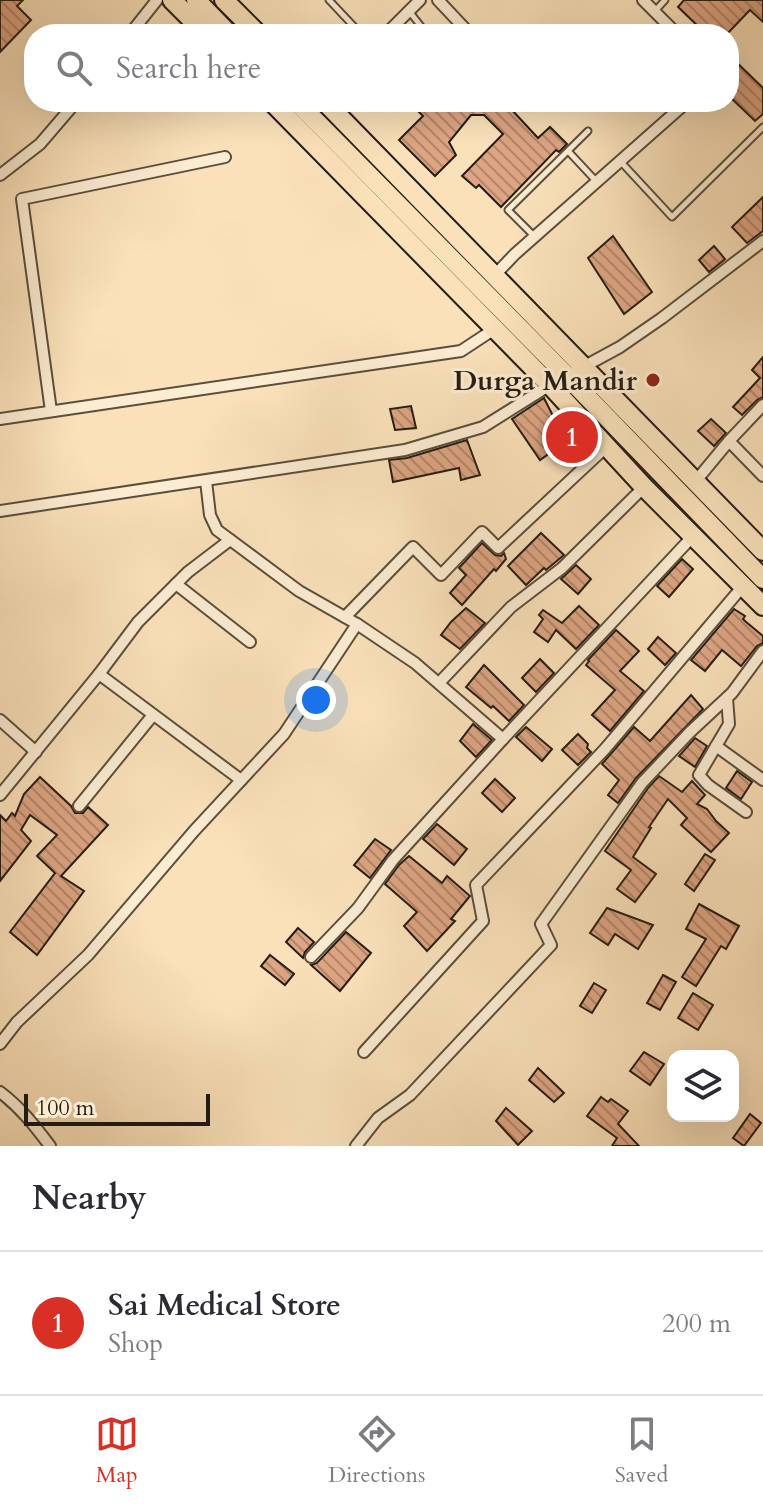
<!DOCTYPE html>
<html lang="en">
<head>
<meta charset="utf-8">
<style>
  :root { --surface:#fff; --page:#f7f7f7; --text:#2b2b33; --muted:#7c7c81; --line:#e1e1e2; --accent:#d93025 }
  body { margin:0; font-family:Cardo,serif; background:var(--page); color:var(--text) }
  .controls { position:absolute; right:24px; bottom:24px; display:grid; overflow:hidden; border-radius:16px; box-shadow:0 8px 32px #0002 }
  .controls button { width:72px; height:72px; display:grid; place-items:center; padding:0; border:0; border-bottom:2px solid var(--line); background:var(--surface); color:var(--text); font:40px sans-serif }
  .scale { position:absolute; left:24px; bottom:20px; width:186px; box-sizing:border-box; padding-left:8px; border:4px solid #251d12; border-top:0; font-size:22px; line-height:28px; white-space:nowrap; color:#251d12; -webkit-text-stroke:6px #fcecd2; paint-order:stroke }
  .you { position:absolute; left:316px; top:700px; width:28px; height:28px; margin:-20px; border:6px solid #fff; border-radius:50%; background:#1a73e8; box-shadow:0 0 0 12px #1a73e833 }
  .badge { display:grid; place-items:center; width:52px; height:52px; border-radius:50%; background:var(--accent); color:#fff; font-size:26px; font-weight:700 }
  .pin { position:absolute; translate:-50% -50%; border:4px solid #fff; box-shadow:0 2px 8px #0006 }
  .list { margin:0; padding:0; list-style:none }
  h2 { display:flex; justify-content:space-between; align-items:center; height:104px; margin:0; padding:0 32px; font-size:34px }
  h2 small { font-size:26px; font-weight:400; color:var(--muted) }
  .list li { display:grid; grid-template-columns:52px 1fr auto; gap:24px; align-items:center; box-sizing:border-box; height:144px; padding:0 32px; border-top:2px solid var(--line) }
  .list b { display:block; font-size:30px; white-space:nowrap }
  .list p { margin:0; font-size:26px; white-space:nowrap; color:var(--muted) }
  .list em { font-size:26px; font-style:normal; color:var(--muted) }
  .icon { flex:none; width:44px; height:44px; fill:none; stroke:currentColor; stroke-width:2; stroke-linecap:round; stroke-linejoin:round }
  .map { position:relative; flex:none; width:763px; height:1146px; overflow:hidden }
  .search { position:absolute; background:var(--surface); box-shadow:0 8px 32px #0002; left:24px; right:24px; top:24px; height:88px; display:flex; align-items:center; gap:20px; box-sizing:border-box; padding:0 28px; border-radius:32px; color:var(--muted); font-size:30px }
  .sheet { height:248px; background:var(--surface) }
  nav { display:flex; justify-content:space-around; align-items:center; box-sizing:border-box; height:112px; border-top:2px solid var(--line); background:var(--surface); font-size:22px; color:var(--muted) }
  nav a { display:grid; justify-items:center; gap:4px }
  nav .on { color:var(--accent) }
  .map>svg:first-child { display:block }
  .building { fill:url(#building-back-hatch); stroke:#251d12; stroke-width:2 }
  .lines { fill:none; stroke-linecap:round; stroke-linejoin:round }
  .lane-casing { stroke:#5a4e3c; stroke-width:9 }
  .street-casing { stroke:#5a4e3c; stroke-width:14 }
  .highway-casing { stroke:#251d12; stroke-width:22 }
  .lane { stroke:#fcecd2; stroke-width:5 }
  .street { stroke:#fcecd2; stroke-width:10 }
  .highway { stroke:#fae1ba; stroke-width:18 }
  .poi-dot { fill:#8f2418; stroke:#fcecd2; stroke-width:3 }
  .labels { text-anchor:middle; stroke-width:6; stroke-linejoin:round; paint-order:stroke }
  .poi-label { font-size:28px; font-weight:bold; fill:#251d12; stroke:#fcecd2; text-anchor:end }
</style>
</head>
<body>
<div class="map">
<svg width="763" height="1146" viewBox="0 0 763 1146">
  <defs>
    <pattern id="building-back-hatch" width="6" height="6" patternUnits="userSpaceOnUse" patternTransform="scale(2)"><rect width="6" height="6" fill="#dda583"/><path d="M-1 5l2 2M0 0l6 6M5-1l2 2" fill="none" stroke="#b3866a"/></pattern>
  </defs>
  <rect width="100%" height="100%" fill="#fae1ba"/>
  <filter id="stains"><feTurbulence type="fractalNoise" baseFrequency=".0025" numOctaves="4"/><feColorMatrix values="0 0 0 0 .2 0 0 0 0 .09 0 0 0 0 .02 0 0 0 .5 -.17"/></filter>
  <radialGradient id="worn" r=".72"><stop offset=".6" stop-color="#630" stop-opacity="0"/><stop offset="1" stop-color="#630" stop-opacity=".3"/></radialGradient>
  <!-- building -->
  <g class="building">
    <polygon points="0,0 23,0 17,6 31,20 0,52"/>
    <polygon points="684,0 763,0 763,22 750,10 727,34 706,34 678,7"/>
    <polygon points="729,55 763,88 763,114 755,121 729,96"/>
    <polygon points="409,102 518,102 511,109 538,138 550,127 567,144 559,152 556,150 501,207 479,185 476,188 462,176 503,134 484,115 471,115 449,142 456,155 435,176 399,140 423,116"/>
    <polygon points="763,197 763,231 747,243 732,227"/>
    <polygon points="613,236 652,292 624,314 588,258"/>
    <polygon points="714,246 725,259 709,272 699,260"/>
    <polygon points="763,357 763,397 757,400 742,415 733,407 760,378 752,370"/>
    <polygon points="544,398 558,426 562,423 578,446 563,457 557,448 540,460 512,419"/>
    <polygon points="411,406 416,428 395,430 390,409"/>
    <polygon points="711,419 726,433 714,446 698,431"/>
    <polygon points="467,440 480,475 461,480 459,468 393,482 389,460 407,458"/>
    <polygon points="541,533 564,555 546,570 544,568 526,585 508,566"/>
    <polygon points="482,543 495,555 501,556 504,553 506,559 496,571 494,569 462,605 450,593 466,575 459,568"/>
    <polygon points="682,559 693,569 669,597 657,586"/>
    <polygon points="576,565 591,579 578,594 561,579"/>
    <polygon points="579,606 599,625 576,649 556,630 548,642 534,632 543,619 539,615 543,610 562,623"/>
    <polygon points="466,608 485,623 460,649 441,635 451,622"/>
    <polygon points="734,609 745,616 743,619 745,621 763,636 763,643 757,646 741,666 722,650 705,671 691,660"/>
    <polygon points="616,630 639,651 620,671 644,691 610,731 592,715 615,690 586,665 589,661 588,660"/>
    <polygon points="658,637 676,653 665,665 648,649"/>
    <polygon points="540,659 554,673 536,692 522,678"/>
    <polygon points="484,665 524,705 509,721 493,706 491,708 466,687"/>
    <polygon points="691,695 703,709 636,778 618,803 608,795 619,780 602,764 634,727 650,741"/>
    <polygon points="473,724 492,740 476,757 460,741"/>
    <polygon points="526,727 552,749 542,761 516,737"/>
    <polygon points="578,734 588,744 587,748 591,752 578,765 562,750"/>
    <polygon points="695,738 707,746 695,767 679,756"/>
    <polygon points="737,771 752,782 741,799 726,788"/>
    <polygon points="659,776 682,792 692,781 705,795 697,804 707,809 716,821 729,833 711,852 681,825 687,818 668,799 649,827 651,828 633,857 656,874 635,902 617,889 631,870 605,851 648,788"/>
    <polygon points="40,777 71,806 75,813 83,813 88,807 108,825 61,876 84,891 37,955 10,932 55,873 37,856 57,835 30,815 21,830 31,841 0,881 0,815 6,821 12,813 15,816 24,794"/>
    <polygon points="495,779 515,798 502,812 482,793"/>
    <polygon points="437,824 467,849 454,865 423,839"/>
    <polygon points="375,839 391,850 370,878 354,865"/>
    <polygon points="705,854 715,860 694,891 685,884"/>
    <polygon points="409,856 442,883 447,876 470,896 451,919 455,921 427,951 404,926 417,912 385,884 399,865"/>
    <polygon points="699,904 739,926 726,949 721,946 696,986 682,977 706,939 686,929"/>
    <polygon points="607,908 653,925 638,949 615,934 608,945 590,933"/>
    <polygon points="298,928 314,942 305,952 303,958 286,942"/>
    <polygon points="346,932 371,953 340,991 311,965 317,963"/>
    <polygon points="270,955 294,974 285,985 261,966"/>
    <polygon points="663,975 676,982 660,1010 647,1003"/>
    <polygon points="594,983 606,990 592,1013 580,1006"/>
    <polygon points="693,993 713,1005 698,1030 678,1018"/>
    <polygon points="644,1052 664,1064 650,1085 630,1071"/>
    <polygon points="538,1068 564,1093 554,1102 529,1080"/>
    <polygon points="601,1097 608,1102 611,1099 628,1111 618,1124 639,1146 612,1146 617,1138 587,1116"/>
    <polygon points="506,1108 532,1131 518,1145 496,1121"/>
    <polygon points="750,1114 761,1123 744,1146 733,1138"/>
  </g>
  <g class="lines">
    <!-- lane casing -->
    <g class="lane-casing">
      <g id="lane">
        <polyline points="329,0 361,34"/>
        <polyline points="409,11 427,34"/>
        <polyline points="655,11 665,0"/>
        <polyline points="568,151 596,181"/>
        <polyline points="621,162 672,217 763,127"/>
        <polyline points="534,236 508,210 588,131"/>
      </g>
    </g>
    <!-- street casing -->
    <g class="street-casing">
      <g id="street">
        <polyline points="438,0 470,34"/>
        <polyline points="643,0 677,34"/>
        <polyline points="130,34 157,0"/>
        <polyline points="386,34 420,0"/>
        <polyline points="0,175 40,144 76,102"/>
        <polyline points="492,278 515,254 687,102"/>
        <polyline points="51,411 22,199 225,157"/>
        <polyline points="0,419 461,351 496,328"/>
        <polyline points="729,441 763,476"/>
        <polyline points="206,481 210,515 217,530 299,591 357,624 415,663 503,739 693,536"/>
        <polyline points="695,482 729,441 763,405"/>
        <polyline points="0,511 405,450 483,427 550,385 620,347 662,318 763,241"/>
        <polyline points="230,540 188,572 138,622 99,674 241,780"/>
        <polyline points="176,584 250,642"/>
        <polyline points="345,617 413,547 441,575 482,532 498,548 607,446"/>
        <polyline points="439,683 511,607 562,568 644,487"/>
        <polyline points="727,698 729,724 699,775 708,785 746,812"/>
        <polyline points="0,720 36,752"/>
        <polyline points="716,746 763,780"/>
        <polyline points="0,795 99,674"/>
        <polyline points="79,806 153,715"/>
        <polyline points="311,957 358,908 393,860 503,739"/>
        <polyline points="0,1044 17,1022 88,955 194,831 284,734 357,624"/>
        <polyline points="364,1052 483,921 476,885 605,749 743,586"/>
        <path d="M0 1092C20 1107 35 1126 50 1146"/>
        <polyline points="356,1146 378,1118 410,1095 551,945 541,924 642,783 690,732 732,693 763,651"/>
      </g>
    </g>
    <!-- highway casing -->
    <g class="highway-casing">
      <g id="highway">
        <polyline points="172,0 206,34"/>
        <polyline points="196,0 229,34"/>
        <polyline points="224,0 258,34"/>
        <polyline points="272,102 550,385 644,487 763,606"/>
        <polyline points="297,102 567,376 763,579"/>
        <polyline points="325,102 763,551"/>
      </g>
    </g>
    <!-- lane -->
    <use href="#lane" class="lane"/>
    <!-- street -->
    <use href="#street" class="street"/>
    <!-- highway -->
    <use href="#highway" class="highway"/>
  </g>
  <!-- markers -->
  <circle class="poi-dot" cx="653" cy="380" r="8"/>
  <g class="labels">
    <!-- poi labels -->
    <g class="poi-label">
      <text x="637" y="390">Durga Mandir</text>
    </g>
  </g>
  <rect width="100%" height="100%" filter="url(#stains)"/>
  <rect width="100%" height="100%" fill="url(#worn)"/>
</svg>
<div class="controls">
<button><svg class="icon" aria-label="layers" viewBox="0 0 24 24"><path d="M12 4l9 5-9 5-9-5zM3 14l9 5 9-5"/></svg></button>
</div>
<div class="scale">100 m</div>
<div class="you"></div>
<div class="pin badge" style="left:572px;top:437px">1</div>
<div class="search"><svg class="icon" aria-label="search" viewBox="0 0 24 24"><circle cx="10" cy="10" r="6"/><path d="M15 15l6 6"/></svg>Search here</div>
</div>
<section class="sheet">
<h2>Nearby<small></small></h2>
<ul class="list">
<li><span class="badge">1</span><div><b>Sai Medical Store</b><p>Shop</p></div><em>200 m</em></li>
</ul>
</section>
<nav>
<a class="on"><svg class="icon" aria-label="map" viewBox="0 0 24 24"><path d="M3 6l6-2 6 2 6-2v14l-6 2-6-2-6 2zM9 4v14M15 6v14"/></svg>Map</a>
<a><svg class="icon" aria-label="directions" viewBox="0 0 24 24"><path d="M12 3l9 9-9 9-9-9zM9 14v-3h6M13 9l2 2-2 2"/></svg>Directions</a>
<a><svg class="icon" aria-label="saved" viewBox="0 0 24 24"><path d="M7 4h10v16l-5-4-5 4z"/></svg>Saved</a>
</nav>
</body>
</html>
